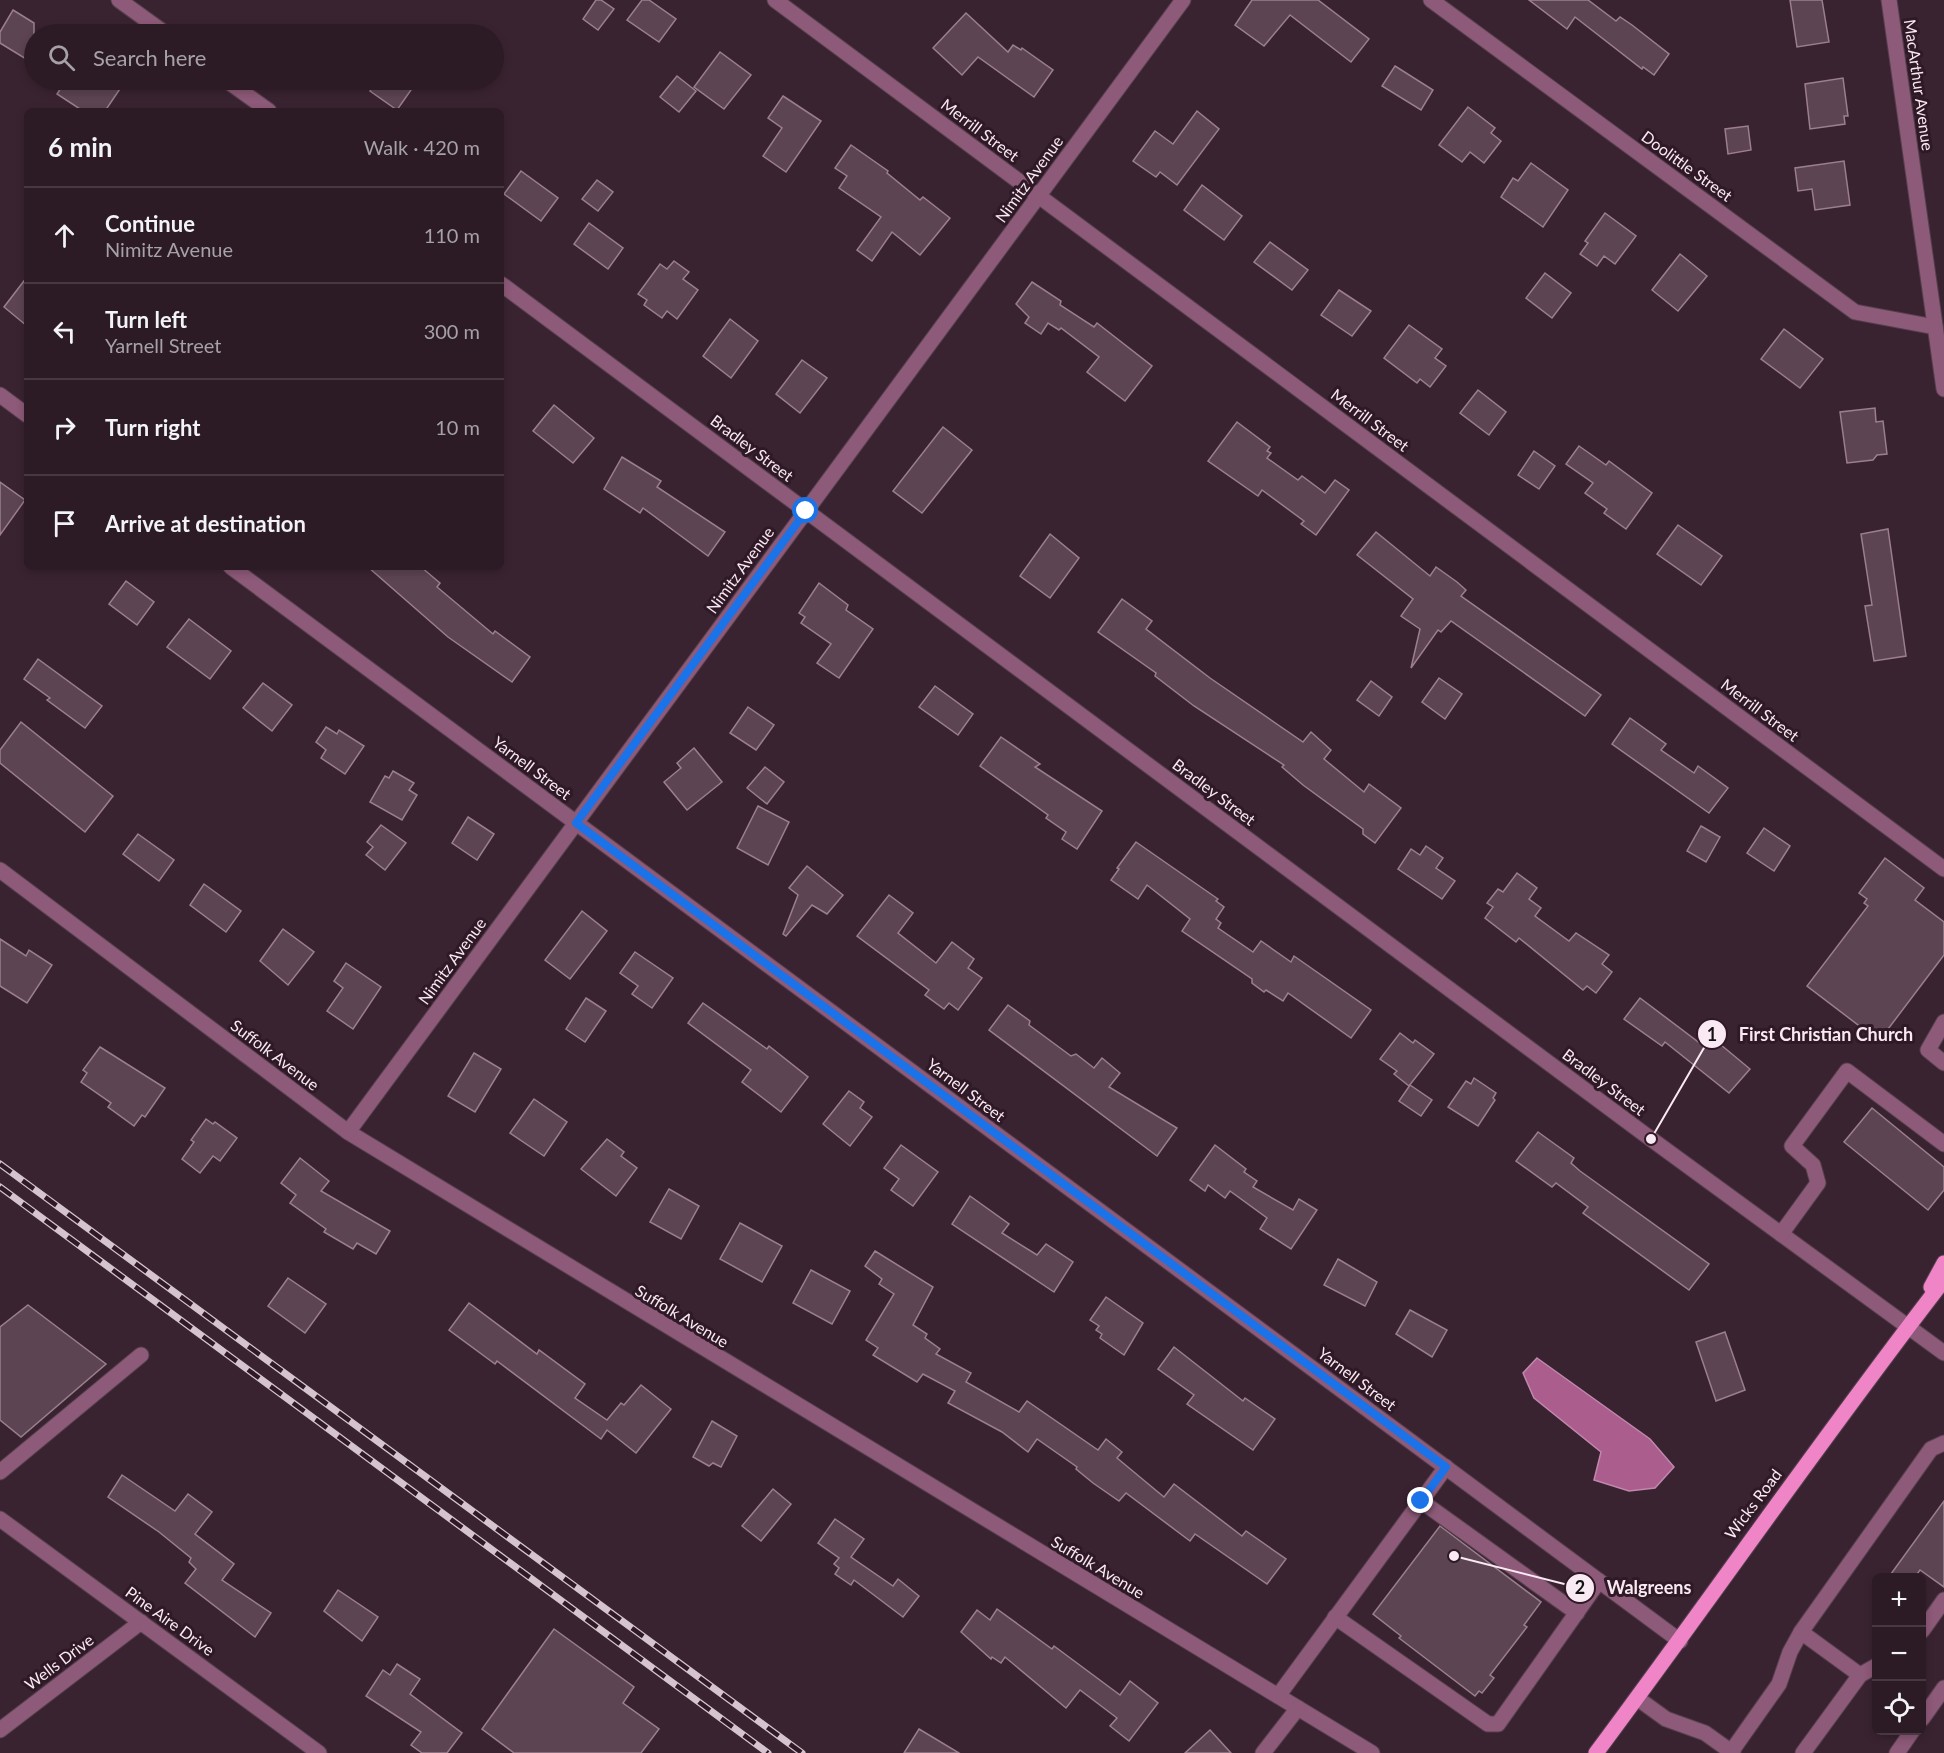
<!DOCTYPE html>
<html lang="en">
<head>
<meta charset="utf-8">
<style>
  :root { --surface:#2c1a25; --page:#382732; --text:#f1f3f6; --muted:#a6a1a7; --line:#483842 }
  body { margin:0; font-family:Lato,sans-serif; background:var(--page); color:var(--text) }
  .controls { position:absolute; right:18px; bottom:18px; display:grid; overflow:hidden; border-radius:9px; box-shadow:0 3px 9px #0003 }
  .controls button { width:54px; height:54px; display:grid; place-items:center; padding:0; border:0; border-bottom:2px solid var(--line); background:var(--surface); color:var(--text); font:30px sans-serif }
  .stop { position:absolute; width:18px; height:18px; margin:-14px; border:4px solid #1a73e8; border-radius:50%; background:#fff }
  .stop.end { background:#1a73e8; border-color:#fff; box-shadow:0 2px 6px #0008 }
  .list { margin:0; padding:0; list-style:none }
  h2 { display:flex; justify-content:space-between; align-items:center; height:78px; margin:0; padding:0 24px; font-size:26px }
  h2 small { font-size:20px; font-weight:400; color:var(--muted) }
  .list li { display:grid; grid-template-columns:39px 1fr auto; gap:18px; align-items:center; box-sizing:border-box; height:96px; padding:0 24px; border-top:2px solid var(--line) }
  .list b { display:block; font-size:22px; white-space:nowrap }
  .list p { margin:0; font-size:20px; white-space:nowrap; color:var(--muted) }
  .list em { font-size:20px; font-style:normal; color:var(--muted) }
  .icon { flex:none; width:33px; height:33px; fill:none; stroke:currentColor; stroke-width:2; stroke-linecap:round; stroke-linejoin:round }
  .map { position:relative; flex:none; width:1944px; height:1753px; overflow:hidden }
  .search { position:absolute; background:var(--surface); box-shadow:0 3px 9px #0003; left:24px; top:24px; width:480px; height:66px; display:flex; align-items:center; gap:15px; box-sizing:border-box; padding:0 21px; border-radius:33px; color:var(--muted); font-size:22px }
  .panel { position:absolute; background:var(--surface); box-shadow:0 3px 9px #0003; left:24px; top:108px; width:480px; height:462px; border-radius:9px }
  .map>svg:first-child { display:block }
  .water { fill:#ab5d8e; stroke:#c287ac; stroke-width:1.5 }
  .building { fill:#5d4453; stroke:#9b7f8f; stroke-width:1.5 }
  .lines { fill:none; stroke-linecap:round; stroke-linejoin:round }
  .minor-casing { stroke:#553f4c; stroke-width:17 }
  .major-casing { stroke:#553f4c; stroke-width:17 }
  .minor { stroke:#8d5a79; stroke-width:15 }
  .major { stroke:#ef84c7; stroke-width:15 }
  .rail-casing { stroke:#d5c4ce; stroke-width:7 }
  .rail { stroke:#2f1927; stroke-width:4.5; stroke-dasharray:14; stroke-linecap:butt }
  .route { stroke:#1a73e8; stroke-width:8 }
  .labels { text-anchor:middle; stroke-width:6; stroke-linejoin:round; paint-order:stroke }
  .street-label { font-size:16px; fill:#f9e9f2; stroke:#2f1927 }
  .leader { fill:none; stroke:#f9e9f2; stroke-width:2 }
  .callout-dot { fill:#f9e9f2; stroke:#2f1927; stroke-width:2 }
  .mark-label { font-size:18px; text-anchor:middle; font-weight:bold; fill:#111 }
  .callout-label { font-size:18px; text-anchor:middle; font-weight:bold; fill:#f9e9f2; stroke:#2f1927; stroke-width:6; stroke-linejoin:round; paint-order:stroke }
</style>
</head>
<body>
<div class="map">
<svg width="1944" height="1753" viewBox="0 0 1944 1753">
  <rect width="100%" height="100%" fill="#3a2331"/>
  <!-- water -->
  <polygon class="water" points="1537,1358 1650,1439 1674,1467 1655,1488 1629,1491 1594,1480 1601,1452 1534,1398 1523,1373"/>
  <!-- building -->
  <g class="building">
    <polygon points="596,0 601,0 614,9 598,30 583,19"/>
    <polygon points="642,0 649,0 676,19 659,42 627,20"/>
    <polygon points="1252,0 1318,0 1369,39 1351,62 1290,15 1264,46 1235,25"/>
    <polygon points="1529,0 1588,0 1616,21 1620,17 1632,25 1669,54 1654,75 1643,67 1642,69 1575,17 1567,29"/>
    <polygon points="1790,0 1822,0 1829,42 1797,47"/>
    <polygon points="13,10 34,23 34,45 26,59 0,43 0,32"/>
    <polygon points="966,13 1008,52 1013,45 1021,50 1022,48 1053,70 1034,97 978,57 962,75 933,48"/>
    <polygon points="720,52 751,75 724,109 694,87"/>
    <polygon points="1395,66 1433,90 1421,110 1382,86"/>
    <polygon points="677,76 696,91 679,112 660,97"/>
    <polygon points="1843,78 1848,116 1844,116 1845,124 1810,129 1805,84"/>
    <polygon points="66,80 126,80 105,111 83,111 57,94"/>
    <polygon points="377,80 418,80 397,110 370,91"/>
    <polygon points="783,96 821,121 786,172 763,156 782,128 768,118"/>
    <polygon points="1468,107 1495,128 1491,133 1501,141 1484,163 1470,152 1462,162 1439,145"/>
    <polygon points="1197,111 1219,129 1177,185 1160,172 1156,177 1133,161 1155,131 1173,144"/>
    <polygon points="1748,126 1751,150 1728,154 1725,129"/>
    <polygon points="851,145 888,171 887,173 920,200 923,197 950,218 920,255 892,232 872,261 857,250 881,217 839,188 847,176 835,168"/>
    <polygon points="1844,161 1850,205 1815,210 1812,189 1798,191 1795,168"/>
    <polygon points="1531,163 1568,190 1543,227 1501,197 1513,178 1518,181"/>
    <polygon points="521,171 558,198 541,221 504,194"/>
    <polygon points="597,180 613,192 598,211 582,199"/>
    <polygon points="1202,185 1242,216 1224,240 1184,210"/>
    <polygon points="1605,213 1636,236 1615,264 1604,256 1597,266 1580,254 1588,243 1585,241"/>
    <polygon points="589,223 623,248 608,269 574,244"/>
    <polygon points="1270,242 1308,270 1292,290 1254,262"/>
    <polygon points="1680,254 1707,276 1678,311 1652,290"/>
    <polygon points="674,261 689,272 683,279 698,290 677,319 667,311 662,318 644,305 647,300 638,294 660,264 667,269"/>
    <polygon points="1545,273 1571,293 1552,318 1526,298"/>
    <polygon points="27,277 27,326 4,307"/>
    <polygon points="1032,282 1061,301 1060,305 1094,327 1097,323 1152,366 1125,401 1087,372 1099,357 1061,328 1059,330 1048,323 1041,334 1025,323 1029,317 1016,304"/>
    <polygon points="1339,290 1371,311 1352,336 1321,315"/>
    <polygon points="730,319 758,341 731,378 703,356"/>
    <polygon points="1409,325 1442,349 1435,358 1446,366 1430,387 1420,379 1417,383 1384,358"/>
    <polygon points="1784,329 1823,359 1800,388 1761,359"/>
    <polygon points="802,360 827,378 800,413 776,394"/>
    <polygon points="1478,390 1506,412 1489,435 1460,413"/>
    <polygon points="554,405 594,438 573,463 533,431"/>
    <polygon points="1875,408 1876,422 1883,421 1887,454 1877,455 1873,460 1847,463 1840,412"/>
    <polygon points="1237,422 1270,447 1267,451 1271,453 1267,458 1298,480 1302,476 1325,493 1335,480 1349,490 1316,535 1301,524 1304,521 1262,490 1258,496 1208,461"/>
    <polygon points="943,427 972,450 922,513 893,491"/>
    <polygon points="1579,446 1606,465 1609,461 1652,493 1626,529 1604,513 1607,509 1585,493 1593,483 1566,464"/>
    <polygon points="1534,451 1555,466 1539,489 1518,475"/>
    <polygon points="622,457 661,481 657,487 725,532 708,556 643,508 640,513 604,489"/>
    <polygon points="0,482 25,500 0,535"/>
    <polygon points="1678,525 1722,556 1701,585 1657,554"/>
    <polygon points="1888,529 1906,656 1874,661 1865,606 1872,605 1861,534"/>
    <polygon points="1376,532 1430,576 1436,567 1457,582 1466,590 1461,596 1601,695 1585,716 1451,621 1441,632 1438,630 1411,668 1420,629 1401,616 1413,599 1357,555"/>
    <polygon points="1050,534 1079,558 1050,598 1020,576"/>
    <polygon points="368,567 421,567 440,583 437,587 493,634 495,631 530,657 512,682 448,637"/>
    <polygon points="126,581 154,602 137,625 109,604"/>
    <polygon points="819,583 848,605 846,610 873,629 839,678 817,663 831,644 801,623 805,617 799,613"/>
    <polygon points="1122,599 1152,621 1146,629 1210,678 1303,742 1311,732 1331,750 1324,759 1364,792 1369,784 1401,808 1375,843 1363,834 1363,829 1303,785 1282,767 1284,765 1194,706 1155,676 1156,673 1098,632"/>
    <polygon points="189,619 231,651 210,679 167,647"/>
    <polygon points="38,659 102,706 85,728 47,700 50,698 24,679"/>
    <polygon points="1439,678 1462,694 1445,719 1422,702"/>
    <polygon points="1371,681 1392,697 1379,716 1357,700"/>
    <polygon points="263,683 292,705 272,731 243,708"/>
    <polygon points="935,686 973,714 958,735 919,707"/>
    <polygon points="748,707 774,725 756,750 730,733"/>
    <polygon points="1630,718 1666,744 1661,750 1694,773 1698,766 1728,788 1709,813 1612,744"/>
    <polygon points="21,722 113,796 85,832 0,763 0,750"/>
    <polygon points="326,727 337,734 339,730 364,746 345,774 321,758 326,750 316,742"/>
    <polygon points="1001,737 1040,764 1035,767 1102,811 1077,849 1062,839 1066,832 1046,818 1048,815 980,766"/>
    <polygon points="694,748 722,782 687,810 664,782 681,768 677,763"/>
    <polygon points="765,767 784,782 767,804 747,788"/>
    <polygon points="393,771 414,783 409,790 417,795 402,820 370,802 385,776 389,778"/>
    <polygon points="758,806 789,822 768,865 737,848"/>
    <polygon points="468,817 494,834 477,860 452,843"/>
    <polygon points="381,825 406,843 385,870 366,855 373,847 367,842"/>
    <polygon points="1701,826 1720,837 1706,862 1687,851"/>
    <polygon points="1764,828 1790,846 1774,871 1747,853"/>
    <polygon points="138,834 174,860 159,881 123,854"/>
    <polygon points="1136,842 1218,899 1216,901 1224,907 1216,919 1221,923 1218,928 1253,952 1261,941 1291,962 1294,956 1371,1010 1351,1038 1288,993 1283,1001 1266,990 1264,992 1252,983 1252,979 1182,931 1190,919 1147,885 1138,899 1111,880 1119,869 1117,868"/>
    <polygon points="1426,846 1443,858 1436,868 1455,881 1442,899 1398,869 1411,849 1420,855"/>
    <polygon points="1885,858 1924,888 1915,900 1944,922 1944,955 1879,1041 1807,986 1868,906 1864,903 1867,899 1859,893"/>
    <polygon points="807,866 843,895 827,914 812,905 786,936 783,934 798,895 789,888"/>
    <polygon points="1517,873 1537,888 1529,899 1541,908 1535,916 1569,941 1576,933 1609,955 1602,964 1612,972 1596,993 1587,986 1583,990 1519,938 1516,942 1485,918 1493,907 1487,903 1498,889 1503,892"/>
    <polygon points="204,884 241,911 226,932 190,905"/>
    <polygon points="889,895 913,913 898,933 936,963 952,942 974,959 968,968 982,978 958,1010 949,1003 944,1009 925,995 929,990 857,936"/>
    <polygon points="582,911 607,931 570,979 545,960"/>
    <polygon points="283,929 314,952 288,985 260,961"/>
    <polygon points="0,939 26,956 29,950 52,965 27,1003 0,986"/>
    <polygon points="635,952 673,978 652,1008 632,994 638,986 620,973"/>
    <polygon points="346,963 381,987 353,1029 327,1011 343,988 334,981"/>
    <polygon points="586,998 606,1011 585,1042 566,1029"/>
    <polygon points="1640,998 1701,1044 1709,1035 1750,1069 1729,1093 1665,1042 1662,1046 1624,1019"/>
    <polygon points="703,1003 767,1049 769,1046 808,1077 781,1112 742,1082 751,1070 688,1023"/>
    <polygon points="1008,1005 1030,1021 1029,1025 1071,1056 1076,1054 1094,1068 1102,1058 1120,1073 1109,1087 1177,1128 1157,1156 989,1030"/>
    <polygon points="1400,1033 1413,1043 1415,1040 1434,1054 1409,1086 1394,1074 1397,1071 1380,1059"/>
    <polygon points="100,1047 165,1088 145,1117 142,1115 134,1126 108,1107 111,1103 81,1082 87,1073 83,1070"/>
    <polygon points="474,1053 501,1069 475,1112 448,1096"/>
    <polygon points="1474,1078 1496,1093 1493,1098 1495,1100 1478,1126 1448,1107 1466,1081 1471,1084"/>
    <polygon points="1410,1085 1432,1100 1421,1116 1399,1101"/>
    <polygon points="849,1091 864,1102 860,1108 872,1117 850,1146 823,1124"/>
    <polygon points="534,1099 567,1122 544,1156 510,1133"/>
    <polygon points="1872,1108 1944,1167 1944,1190 1928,1210 1844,1142"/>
    <polygon points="206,1119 213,1124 215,1122 237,1138 220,1161 213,1156 200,1173 182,1159 194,1142 191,1140"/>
    <polygon points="1538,1132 1574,1158 1571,1163 1580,1171 1709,1264 1689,1290 1583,1213 1588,1207 1556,1183 1552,1187 1516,1161"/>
    <polygon points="607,1139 624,1152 621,1156 637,1168 616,1196 581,1169"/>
    <polygon points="901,1145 938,1172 913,1206 891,1190 899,1179 884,1168"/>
    <polygon points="1215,1145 1246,1169 1244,1172 1257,1181 1253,1187 1293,1210 1299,1199 1317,1210 1291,1249 1260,1229 1267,1218 1230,1191 1225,1198 1208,1185 1205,1191 1190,1180"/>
    <polygon points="300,1158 329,1181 321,1191 390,1231 376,1254 357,1243 353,1249 324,1232 326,1229 290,1203 296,1195 281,1183"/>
    <polygon points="669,1189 699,1206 681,1239 650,1222"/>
    <polygon points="970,1196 1009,1224 1002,1233 1037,1255 1046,1244 1073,1262 1054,1292 952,1224"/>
    <polygon points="740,1223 782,1246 762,1282 720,1259"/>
    <polygon points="875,1251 933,1287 913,1325 927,1334 925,1338 940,1349 936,1354 971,1373 966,1382 1019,1412 1027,1401 1098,1450 1106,1439 1122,1452 1117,1458 1164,1497 1174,1484 1242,1536 1246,1531 1286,1559 1267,1584 1195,1534 1190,1541 1126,1493 1119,1501 1093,1483 1076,1469 1077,1467 1037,1439 1028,1452 1002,1432 948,1403 955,1391 923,1374 917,1382 873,1355 878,1348 866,1340 894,1294 879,1284 882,1279 865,1266"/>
    <polygon points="1338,1259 1377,1282 1365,1306 1324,1285"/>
    <polygon points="811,1270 850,1291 832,1324 793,1303"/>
    <polygon points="288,1278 326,1304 305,1333 268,1306"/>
    <polygon points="1106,1297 1143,1323 1124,1355 1100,1338 1102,1334 1096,1330 1099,1326 1090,1320"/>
    <polygon points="469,1303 537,1354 539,1350 585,1384 575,1398 607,1420 621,1403 624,1405 641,1385 671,1409 636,1453 607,1430 601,1439 497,1361 495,1364 449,1330"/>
    <polygon points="28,1305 106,1364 21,1437 0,1420 0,1327"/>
    <polygon points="1410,1310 1447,1330 1432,1357 1396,1334"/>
    <polygon points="1725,1332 1745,1390 1716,1401 1696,1342"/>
    <polygon points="1174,1347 1243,1401 1245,1398 1275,1419 1253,1450 1187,1404 1194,1395 1158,1369"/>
    <polygon points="712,1421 737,1436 721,1467 713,1463 709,1466 693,1457"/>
    <polygon points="122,1475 175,1511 188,1494 212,1512 195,1534 234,1564 222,1580 271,1613 255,1637 185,1583 196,1569 189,1562 191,1558 159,1532 108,1497"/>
    <polygon points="773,1489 791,1504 761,1541 742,1526"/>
    <polygon points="1944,1501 1944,1587 1920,1570 1914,1578 1888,1578"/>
    <polygon points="835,1519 864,1539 851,1557 893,1586 898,1579 919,1596 903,1617 854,1580 851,1585 835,1574 839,1568 834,1564 839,1558 818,1543"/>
    <polygon points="1440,1526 1541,1602 1524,1625 1527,1627 1490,1675 1494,1678 1482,1693 1479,1691 1475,1696 1399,1638 1401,1636 1373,1614"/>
    <polygon points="338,1590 378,1617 362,1641 324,1611"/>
    <polygon points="997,1609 1052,1649 1054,1646 1120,1695 1130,1681 1158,1703 1129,1741 1110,1726 1117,1718 1080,1690 1066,1708 1005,1657 1001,1663 992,1657 991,1659 961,1632 977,1610 990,1620"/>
    <polygon points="554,1629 634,1687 623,1703 659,1729 641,1753 514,1753 482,1729"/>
    <polygon points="397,1664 420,1679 410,1694 462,1733 447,1753 422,1753 411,1745 421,1732 366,1696 383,1670 390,1675"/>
    <polygon points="919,1729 959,1753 904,1753"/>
    <polygon points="1210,1730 1231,1753 1185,1753"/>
  </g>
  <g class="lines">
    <!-- minor casing -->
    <g class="minor-casing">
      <g id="minor">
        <polyline points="119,0 166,34"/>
        <polyline points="775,0 1944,869"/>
        <polyline points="1431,0 1855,312 1935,327"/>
        <polyline points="1889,0 1944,389"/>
        <polyline points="226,80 269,111"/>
        <polyline points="501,284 1651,1139 1944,1353"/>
        <polyline points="0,395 27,415"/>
        <polyline points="231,567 1680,1641"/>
        <polyline points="0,870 348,1132 1372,1753"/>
        <polyline points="1944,1022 1928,1050 1944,1063"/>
        <polyline points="348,1132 1183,0"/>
        <polyline points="1781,1234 1818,1183 1813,1165 1792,1146 1847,1071 1944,1144"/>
        <polyline points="0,1472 141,1355"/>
        <polyline points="1421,1501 1577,1613"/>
        <polyline points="0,1519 319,1753"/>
        <polyline points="1335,1617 1488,1724 1498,1724 1599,1581"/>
        <polyline points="1922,1631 1944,1600"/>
        <polyline points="1860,1675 1801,1632 1931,1449 1944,1443"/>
        <polyline points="1278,1696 1446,1467"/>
        <polyline points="1637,1698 1666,1719 1705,1733 1733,1753"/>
        <polyline points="1922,1719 1944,1688"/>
        <polyline points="0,1730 141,1622"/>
        <polyline points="1731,1752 1779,1684 1790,1652 1801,1632"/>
        <polyline points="1263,1753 1298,1708"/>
        <polyline points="1803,1753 1860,1675 1876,1666"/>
        <polyline points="1897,1753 1913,1730"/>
      </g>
    </g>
    <!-- major casing -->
    <g class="major-casing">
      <g id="major">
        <polyline points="1931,1287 1944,1263"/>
        <path d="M1596 1753C1713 1596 1824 1435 1944 1280"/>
      </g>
    </g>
    <!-- minor -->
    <use href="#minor" class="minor"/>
    <!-- major -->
    <use href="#major" class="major"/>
    <!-- rail casing -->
    <g class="rail-casing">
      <g id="rail">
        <polyline points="0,1164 802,1753"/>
        <polyline points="0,1187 768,1753"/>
      </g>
    </g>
    <!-- rail -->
    <use href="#rail" class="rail"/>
  </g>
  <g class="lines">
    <!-- route -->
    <polyline class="route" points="806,511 576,823 1446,1467 1421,1501"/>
  </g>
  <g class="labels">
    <!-- street labels -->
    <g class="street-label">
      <text transform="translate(1919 85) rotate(82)" y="6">MacArthur Avenue</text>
      <text transform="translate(980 130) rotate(37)" y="6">Merrill Street</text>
      <text transform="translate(1687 166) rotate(36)" y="6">Doolittle Street</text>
      <text transform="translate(1029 179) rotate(-54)" y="6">Nimitz Avenue</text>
      <text transform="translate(1370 420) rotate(37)" y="6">Merrill Street</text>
      <text transform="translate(752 448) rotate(37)" y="6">Bradley Street</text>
      <text transform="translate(740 570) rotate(-54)" y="6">Nimitz Avenue</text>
      <text transform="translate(1760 710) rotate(37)" y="6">Merrill Street</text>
      <text transform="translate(532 768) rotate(37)" y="6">Yarnell Street</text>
      <text transform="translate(1214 792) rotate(37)" y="6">Bradley Street</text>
      <text transform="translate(452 961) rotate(-54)" y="6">Nimitz Avenue</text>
      <text transform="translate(275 1055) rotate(37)" y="6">Suffolk Avenue</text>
      <text transform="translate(1604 1082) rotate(37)" y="6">Bradley Street</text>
      <text transform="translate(966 1090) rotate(37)" y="6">Yarnell Street</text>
      <text transform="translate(682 1316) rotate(31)" y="6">Suffolk Avenue</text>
      <text transform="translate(1357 1379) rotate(37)" y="6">Yarnell Street</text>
      <text transform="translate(1753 1504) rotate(-53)" y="6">Wicks Road</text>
      <text transform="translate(1098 1567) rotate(31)" y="6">Suffolk Avenue</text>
      <text transform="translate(170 1621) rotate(36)" y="6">Pine Aire Drive</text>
      <text transform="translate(59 1662) rotate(-37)" y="6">Wells Drive</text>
    </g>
  </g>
  <!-- callouts -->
  <path class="leader" d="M1651 1139L1712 1034M1454 1556L1580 1588"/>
  <g class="callout-dot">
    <circle cx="1651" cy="1139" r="6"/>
    <circle cx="1454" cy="1556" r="6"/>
    <circle cx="1712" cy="1034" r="15"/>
    <circle cx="1580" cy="1588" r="15"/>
  </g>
  <g class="mark-label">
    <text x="1712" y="1041">1</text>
    <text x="1580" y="1594">2</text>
  </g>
  <g class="callout-label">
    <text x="1826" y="1041">First Christian Church</text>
    <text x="1649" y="1594">Walgreens</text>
  </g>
</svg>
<div class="controls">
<button>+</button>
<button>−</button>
<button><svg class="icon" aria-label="locate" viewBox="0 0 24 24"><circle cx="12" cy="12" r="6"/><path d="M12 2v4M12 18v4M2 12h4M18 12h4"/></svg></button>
</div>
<div class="stop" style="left:806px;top:511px"></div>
<div class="stop end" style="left:1421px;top:1501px"></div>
<div class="search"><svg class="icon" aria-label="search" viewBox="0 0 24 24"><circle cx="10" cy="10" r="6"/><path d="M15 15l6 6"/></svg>Search here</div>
<section class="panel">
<h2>6 min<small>Walk · 420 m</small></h2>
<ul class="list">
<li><svg class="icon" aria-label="ahead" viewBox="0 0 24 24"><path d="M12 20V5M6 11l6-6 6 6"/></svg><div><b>Continue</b><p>Nimitz Avenue</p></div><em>110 m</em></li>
<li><svg class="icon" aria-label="left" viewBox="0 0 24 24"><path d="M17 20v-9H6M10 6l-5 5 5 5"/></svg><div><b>Turn left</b><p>Yarnell Street</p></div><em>300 m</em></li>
<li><svg class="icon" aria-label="right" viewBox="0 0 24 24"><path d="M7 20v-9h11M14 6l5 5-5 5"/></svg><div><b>Turn right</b></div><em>10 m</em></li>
<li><svg class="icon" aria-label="arrive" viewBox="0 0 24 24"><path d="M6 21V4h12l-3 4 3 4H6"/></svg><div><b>Arrive at destination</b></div></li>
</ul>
</section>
</div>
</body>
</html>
